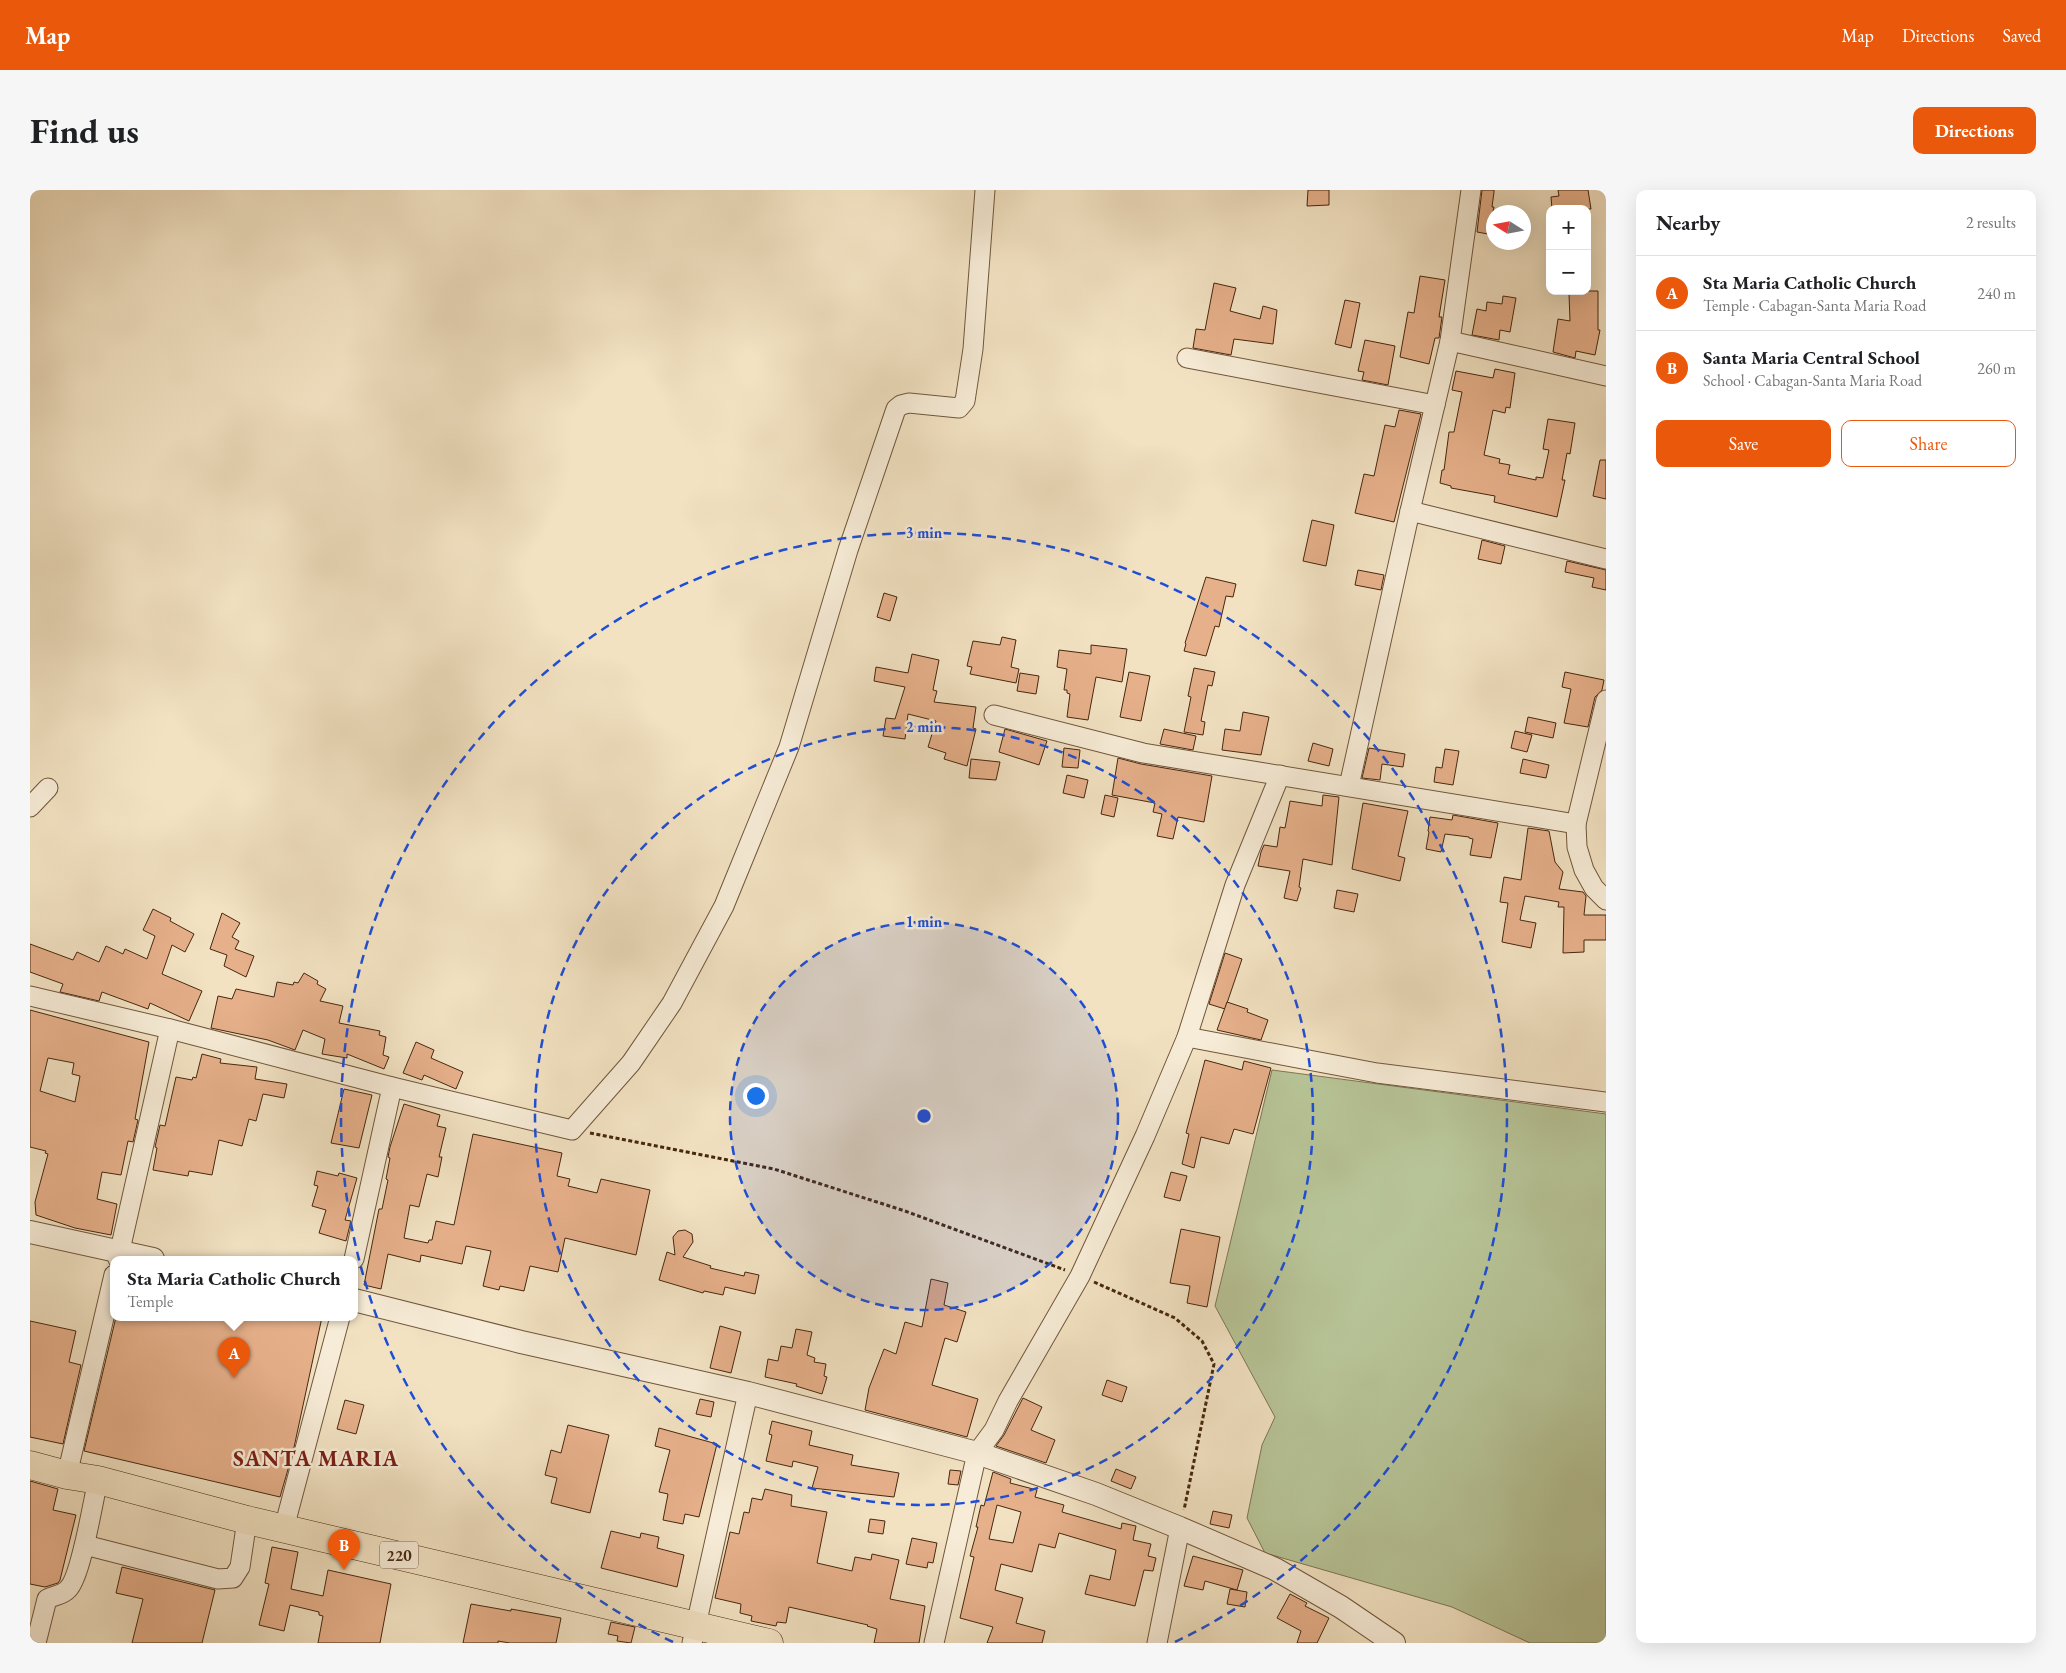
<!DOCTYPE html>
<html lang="en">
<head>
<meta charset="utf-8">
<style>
  :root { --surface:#fff; --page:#f6f6f6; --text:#202124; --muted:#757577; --line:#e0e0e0; --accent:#ea580c }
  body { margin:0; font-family:"EB Garamond",serif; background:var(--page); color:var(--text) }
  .controls { position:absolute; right:15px; top:15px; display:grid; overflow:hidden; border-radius:10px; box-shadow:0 5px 20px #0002 }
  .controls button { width:45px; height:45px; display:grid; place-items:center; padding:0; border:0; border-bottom:1px solid var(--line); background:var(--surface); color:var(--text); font:25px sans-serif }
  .compass { position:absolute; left:1456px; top:15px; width:45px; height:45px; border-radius:50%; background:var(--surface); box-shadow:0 5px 20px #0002; rotate:281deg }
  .you { position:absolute; left:725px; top:905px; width:18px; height:18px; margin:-12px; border:4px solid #fff; border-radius:50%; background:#1a73e8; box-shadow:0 0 0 8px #1a73e833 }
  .badge { display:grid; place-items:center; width:32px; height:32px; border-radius:50%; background:var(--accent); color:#fff; font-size:16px; font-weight:700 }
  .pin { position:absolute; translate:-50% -41px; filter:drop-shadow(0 1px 2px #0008) }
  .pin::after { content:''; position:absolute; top:26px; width:18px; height:15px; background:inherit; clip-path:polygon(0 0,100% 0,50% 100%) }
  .popup { position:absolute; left:80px; top:1066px; width:248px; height:65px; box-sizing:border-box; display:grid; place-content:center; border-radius:10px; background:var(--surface); filter:drop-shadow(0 1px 4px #0005); font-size:16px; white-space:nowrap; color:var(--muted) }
  .popup b { font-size:19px; color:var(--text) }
  .popup::after { content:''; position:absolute; left:50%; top:100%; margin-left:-10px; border:10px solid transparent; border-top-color:var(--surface) }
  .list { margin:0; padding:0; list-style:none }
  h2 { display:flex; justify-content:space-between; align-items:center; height:65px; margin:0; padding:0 20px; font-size:21px }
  h2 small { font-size:16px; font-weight:400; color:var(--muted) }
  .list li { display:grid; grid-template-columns:32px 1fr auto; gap:15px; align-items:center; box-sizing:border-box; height:75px; padding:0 20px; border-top:1px solid var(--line) }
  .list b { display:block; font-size:19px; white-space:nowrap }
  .list p { margin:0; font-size:16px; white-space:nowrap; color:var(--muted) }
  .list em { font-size:16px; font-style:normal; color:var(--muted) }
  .actions { display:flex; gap:10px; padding:15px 20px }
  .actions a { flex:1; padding:11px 0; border:1px solid var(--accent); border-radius:10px; text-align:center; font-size:18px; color:var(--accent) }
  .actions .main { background:var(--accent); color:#fff }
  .map { position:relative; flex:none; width:1576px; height:1453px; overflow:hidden; border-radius:10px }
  header { display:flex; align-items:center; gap:30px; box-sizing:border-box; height:70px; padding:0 25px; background:var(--accent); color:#fff }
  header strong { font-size:24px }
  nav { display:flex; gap:28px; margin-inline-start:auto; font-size:18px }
  .intro { display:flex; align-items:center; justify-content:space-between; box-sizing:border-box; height:120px; padding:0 30px }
  h1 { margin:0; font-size:35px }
  .button { padding:12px 22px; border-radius:10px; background:var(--accent); color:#fff; font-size:18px; font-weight:700 }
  main { display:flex; gap:30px; padding:0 30px }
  aside { flex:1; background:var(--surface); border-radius:10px; box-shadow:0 5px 20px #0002 }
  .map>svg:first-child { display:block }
  .green { fill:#b7c497; stroke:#7e7653 }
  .building { fill:#e6b08a; stroke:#46270f; fill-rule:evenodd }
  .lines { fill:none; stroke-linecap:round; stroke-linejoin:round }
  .minor-casing { stroke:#71563c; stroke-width:21 }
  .tertiary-casing { stroke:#71563c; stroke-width:24 }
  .primary-casing { stroke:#46270f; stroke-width:29 }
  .path { stroke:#46270f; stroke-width:3; stroke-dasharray:4 2.5; stroke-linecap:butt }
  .minor { stroke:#f7ecd7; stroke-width:19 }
  .tertiary { stroke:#f7ecd7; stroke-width:22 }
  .primary { stroke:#f2e2c2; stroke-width:28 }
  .ring { fill:none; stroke:#1d4ed8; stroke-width:2.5; stroke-dasharray:9 6 }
  .labels { text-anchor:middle; stroke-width:5; stroke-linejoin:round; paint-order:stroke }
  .shield { fill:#f7ecd7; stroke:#7b624b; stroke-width:1 }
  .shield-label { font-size:16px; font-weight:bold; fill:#46270f }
  .district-label { font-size:22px; font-weight:bold; letter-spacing:1px; fill:#7a1f14; stroke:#f7ecd7 }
  .centre { fill:#1d4ed8; stroke:#f7ecd7; stroke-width:2.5 }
  .ring-label { font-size:15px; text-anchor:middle; font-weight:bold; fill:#1d4ed8; stroke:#f7ecd7; stroke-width:5; stroke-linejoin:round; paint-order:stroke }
</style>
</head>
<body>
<header>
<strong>Map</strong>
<nav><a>Map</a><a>Directions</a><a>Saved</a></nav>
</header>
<div class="intro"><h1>Find us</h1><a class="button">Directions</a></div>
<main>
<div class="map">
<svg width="1576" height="1453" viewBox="0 0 1576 1453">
  <rect width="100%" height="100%" fill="#f2e2c2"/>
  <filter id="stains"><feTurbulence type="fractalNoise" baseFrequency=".004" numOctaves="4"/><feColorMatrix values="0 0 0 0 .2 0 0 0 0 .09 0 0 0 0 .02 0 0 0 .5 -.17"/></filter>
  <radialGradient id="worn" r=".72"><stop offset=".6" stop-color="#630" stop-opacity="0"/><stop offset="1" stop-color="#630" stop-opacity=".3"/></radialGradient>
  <!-- green -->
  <polygon class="green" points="1242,880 1576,924 1576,1453 1500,1453 1422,1417 1235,1363 1217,1328 1232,1255 1245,1227 1185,1116"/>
  <!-- building -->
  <g class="building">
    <polygon points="1278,0 1299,0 1299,15 1277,16"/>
    <polygon points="1452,0 1464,0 1464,2 1462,17 1464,17 1458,44 1447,42"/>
    <polygon points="1528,0 1558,0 1561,19 1522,19 1521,7 1529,6"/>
    <polygon points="1390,86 1415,90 1409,127 1412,127 1409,148 1405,148 1399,174 1370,167 1378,122 1384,123"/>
    <polygon points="1184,93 1206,98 1200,121 1230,129 1233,116 1247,120 1243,154 1204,149 1201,165 1163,158 1166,139 1175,140"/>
    <polygon points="1550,101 1568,101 1568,140 1570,140 1565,165 1546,161 1545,168 1523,162 1528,129 1540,131 1539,104 1550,104"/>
    <polygon points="1473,106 1486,108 1480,142 1470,140 1469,150 1442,145 1447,119 1456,121 1457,112 1472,114"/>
    <polygon points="1315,110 1330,113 1321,158 1305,154"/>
    <polygon points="1335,150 1365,156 1358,195 1332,190 1334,182 1328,181"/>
    <polygon points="1465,179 1485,183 1480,218 1476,217 1475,223 1463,220 1454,265 1470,269 1469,273 1480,275 1478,284 1506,290 1506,287 1513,288 1519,260 1513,259 1518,229 1545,233 1540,264 1537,263 1532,290 1535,290 1527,327 1464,312 1465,306 1421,298 1421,296 1410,293 1412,280 1414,280 1419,242 1424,242 1432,202 1422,200 1426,181 1463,188"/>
    <polygon points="1369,220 1391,224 1364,332 1325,323 1334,284 1344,286 1355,235 1365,237"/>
    <polygon points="1570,270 1576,270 1576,309 1563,306"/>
    <polygon points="1282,330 1304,335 1296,376 1273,371"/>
    <polygon points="1452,350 1475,356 1471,374 1448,369"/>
    <polygon points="1537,371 1576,380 1576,400 1562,397 1564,388 1535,382"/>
    <polygon points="1328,380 1354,385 1351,400 1325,395"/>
    <polygon points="1176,387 1206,394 1203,407 1196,406 1189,437 1185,436 1176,466 1154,461 1156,454 1155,453"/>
    <polygon points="854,403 867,407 860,431 847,427"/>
    <polygon points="972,447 986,450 981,477 989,479 986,493 940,484 942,477 937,476 943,451 970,455"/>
    <polygon points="1061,455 1097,459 1092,492 1066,487 1058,530 1037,527 1040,504 1037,503 1037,500 1034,500 1037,479 1027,477 1029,460 1061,464"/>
    <polygon points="882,464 909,470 903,500 907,501 904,512 946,517 943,538 946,539 937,576 914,569 916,563 898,557 906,531 878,524 875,549 853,546 856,528 865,529 875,497 844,491 846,477 878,483"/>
    <polygon points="1164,478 1185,482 1182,496 1178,495 1171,531 1175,532 1173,545 1154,542 1161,507 1158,506"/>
    <polygon points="1099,482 1120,486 1111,531 1090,527"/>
    <polygon points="1535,482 1574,490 1572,500 1565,507 1558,537 1534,533 1541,499 1532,497"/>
    <polygon points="990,483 1009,486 1006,504 987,501"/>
    <polygon points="1213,522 1239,527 1231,565 1192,560 1195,539 1210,541"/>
    <polygon points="1498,527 1526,533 1523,548 1495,542"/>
    <polygon points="975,539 1017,551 1009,575 969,562"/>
    <polygon points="1134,539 1166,546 1163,560 1130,554"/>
    <polygon points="1485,541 1502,545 1497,562 1481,558"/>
    <polygon points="1283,553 1303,559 1299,576 1278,571"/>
    <polygon points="1034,558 1050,560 1048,578 1032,577"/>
    <polygon points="1339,558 1375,564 1373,577 1352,574 1350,590 1332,588"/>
    <polygon points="1415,559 1429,561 1423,595 1404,592 1406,577 1412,578"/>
    <polygon points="1088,568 1111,574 1182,586 1174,632 1148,627 1143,649 1127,646 1132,624 1123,622 1125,613 1082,605"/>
    <polygon points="941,569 970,572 966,590 939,588"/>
    <polygon points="1493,569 1519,575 1516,588 1490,583"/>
    <polygon points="1037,585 1058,590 1054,608 1033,603"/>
    <polygon points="1075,605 1088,608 1084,627 1071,624"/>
    <polygon points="1293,605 1309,607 1302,675 1273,669 1269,697 1271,698 1267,711 1254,708 1260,681 1228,676 1231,662 1234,655 1247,657 1250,637 1255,638 1260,611 1292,616"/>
    <polygon points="1333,613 1378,621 1368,666 1375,668 1370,691 1322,679"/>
    <polygon points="1423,625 1468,633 1461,668 1440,665 1443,649 1439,648 1439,647 1415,644 1411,662 1396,659 1399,642 1398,641 1400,627 1422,630"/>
    <polygon points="1498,638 1519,641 1525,672 1533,682 1529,699 1553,702 1556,706 1554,725 1576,725 1576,750 1554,750 1554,762 1533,763 1534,717 1528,717 1529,712 1495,706 1490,730 1506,733 1501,758 1472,752 1478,713 1470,712 1474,687 1491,690"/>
    <polygon points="1307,700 1328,704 1324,722 1304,718"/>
    <polygon points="123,719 141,728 140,731 164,744 155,762 142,755 132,784 172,801 159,831 120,813 118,819 72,802 69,811 30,802 33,794 0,782 0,754 43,770 47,762 69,772 76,756 93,764 95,759 117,769 125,746 113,740"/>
    <polygon points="192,723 210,733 202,747 209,751 205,759 224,766 216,787 194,776 197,765 180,759"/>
    <polygon points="1195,763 1212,769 1195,819 1179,814"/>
    <polygon points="274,783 288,791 287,794 296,799 290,811 313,816 309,833 350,841 349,845 356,847 353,865 359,867 354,879 317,864 317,868 292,864 295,849 273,840 265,860 238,850 181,838 188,806 202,809 206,799 244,807 247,792 263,795 264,792 268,793"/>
    <polygon points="1197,812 1218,819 1217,822 1238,830 1231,850 1187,840"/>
    <path d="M0 820 119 852 105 929 108 930 103 952 98 951 91 985 72 982 67 1009 87 1014 81 1045 45 1038 6 1025 5 1012 18 964 15 963 16 961 0 957ZM18 868 44 873 42 884 50 886 45 912 10 901Z"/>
    <polygon points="386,852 404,860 401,868 433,882 426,899 394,885 392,890 373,883"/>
    <polygon points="172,864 191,869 190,873 227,877 225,889 257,894 254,908 233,904 226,931 219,929 212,956 189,950 182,985 159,981 158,986 123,980 127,958 125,957 130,935 135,936 146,887 162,890 163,887 166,888"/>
    <polygon points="1175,870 1212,880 1214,871 1241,878 1223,944 1204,939 1199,954 1171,947 1164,978 1152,974 1159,944 1156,943"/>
    <polygon points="314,899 342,905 329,958 301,953"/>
    <polygon points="374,914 410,925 407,936 416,938 409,967 412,967 408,987 397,984 389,1017 380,1015 374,1048 398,1053 399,1050 402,1050 406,1031 424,1035 443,944 532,963 527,986 540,989 538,996 567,1003 571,989 620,1000 606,1065 535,1048 528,1082 500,1076 494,1101 470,1096 469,1100 453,1096 461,1061 436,1056 432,1074 391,1065 390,1072 358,1064 351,1099 334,1095 349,1019 352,1019 358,990 356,989 360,968 358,967 360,957"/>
    <polygon points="287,981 308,986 309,983 327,988 315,1030 321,1031 316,1051 289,1043 296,1020 282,1016 288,996 284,995"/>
    <polygon points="1141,982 1157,986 1150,1011 1134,1007"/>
    <polygon points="1151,1039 1190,1047 1177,1117 1157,1113 1160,1096 1140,1093"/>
    <polygon points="655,1040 662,1044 663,1052 653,1067 681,1076 680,1078 714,1086 715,1082 729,1085 725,1104 695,1097 693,1105 674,1101 673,1103 629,1090 637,1062 645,1065 643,1047 648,1041"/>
    <polygon points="901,1089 918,1093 914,1115 936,1122 927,1152 915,1148 902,1195 948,1209 937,1247 835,1220 839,1198 854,1159 866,1164 875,1132 892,1137"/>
    <polygon points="86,1127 292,1127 263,1262 250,1307 54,1261"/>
    <polygon points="0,1131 46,1141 39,1172 51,1175 33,1254 0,1247"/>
    <polygon points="690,1136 711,1142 701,1183 680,1178"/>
    <polygon points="766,1139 782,1142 777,1165 785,1168 784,1172 796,1174 794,1186 797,1187 792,1204 766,1196 767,1194 735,1187 738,1169 748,1171 751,1156 762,1158"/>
    <polygon points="1077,1190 1097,1197 1092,1212 1072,1205"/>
    <polygon points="993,1208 1012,1217 1001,1240 1025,1250 1016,1273 966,1256 974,1245"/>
    <polygon points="670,1209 684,1212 681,1227 666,1224"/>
    <polygon points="315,1210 334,1215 326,1244 307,1239"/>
    <polygon points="742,1231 782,1241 779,1255 823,1265 821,1275 869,1283 864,1307 782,1298 788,1277 763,1271 762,1277 736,1271 742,1245 739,1244"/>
    <polygon points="538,1235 579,1245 560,1323 521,1313 527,1288 515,1285 521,1260 531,1263"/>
    <polygon points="629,1238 687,1254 669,1327 655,1324 653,1334 633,1330 638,1304 629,1302 640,1260 625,1256"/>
    <polygon points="1086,1279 1106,1287 1101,1299 1081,1291"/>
    <polygon points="920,1280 931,1281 928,1295 918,1294"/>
    <path d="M963 1282 981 1289 980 1293 1007 1300 1005 1307 1034 1315 1032 1322 1091 1339 1092 1333 1106 1336 1103 1350 1121 1354 1118 1366 1126 1368 1123 1381 1114 1380 1105 1416 1055 1404 1060 1385 1080 1390 1086 1360 1029 1343 1025 1358 1009 1354 1002 1382 971 1374 965 1400 993 1408 986 1433 1015 1441 1012 1453H957L963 1437 930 1428 944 1367 940 1366 948 1337H946L951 1315 954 1316ZM967 1315 991 1322 983 1353 959 1349Z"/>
    <polygon points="0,1291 28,1299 23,1320 46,1325 30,1390 28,1393 15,1397 0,1394"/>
    <polygon points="735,1299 762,1305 761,1316 797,1322 787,1373 822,1381 825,1367 841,1370 842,1364 869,1370 860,1409 895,1416 889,1453 844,1453 847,1439 837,1436 838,1435 759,1417 756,1433 747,1432 746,1436 721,1431 722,1426 710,1423 711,1414 685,1408 700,1342 709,1344 714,1322 719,1323 722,1308 732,1310"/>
    <polygon points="1183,1321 1202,1325 1199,1338 1180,1334"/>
    <polygon points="840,1329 855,1331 853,1344 838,1342"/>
    <polygon points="581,1341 610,1348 611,1343 629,1347 627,1358 654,1365 647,1397 571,1378"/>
    <polygon points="882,1348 907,1353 903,1373 898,1372 897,1378 876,1374"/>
    <polygon points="242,1357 268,1362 261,1399 293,1406 298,1380 361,1394 350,1453 288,1453 293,1426 289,1425 289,1422 260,1415 254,1441 229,1435 239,1394 235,1393"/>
    <polygon points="1163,1366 1213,1380 1207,1400 1175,1391 1173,1400 1154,1396"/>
    <polygon points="92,1377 185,1400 172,1453 102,1453 113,1409 86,1403"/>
    <polygon points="1200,1399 1217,1402 1215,1417 1197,1414"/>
    <polygon points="1260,1404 1277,1413 1275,1416 1299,1428 1287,1453 1267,1453 1271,1441 1247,1428"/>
    <polygon points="441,1414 481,1421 481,1419 531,1428 526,1453 480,1453 468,1451 468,1453 433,1453"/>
    <polygon points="581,1432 605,1437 601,1453 587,1451 588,1446 578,1444"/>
  </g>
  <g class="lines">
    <!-- minor casing -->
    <g class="minor-casing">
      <g id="minor">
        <polyline points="1420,151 1576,186"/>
        <polyline points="1157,168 1405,215"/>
        <polyline points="1380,321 1576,369"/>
        <polyline points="1576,510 1546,634 1547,657 1554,680 1564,698 1576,710"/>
        <polyline points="964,525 1113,563 1546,634"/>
        <polyline points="1319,596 1380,321 1420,151 1441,0"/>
        <polyline points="0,617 18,598"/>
        <polyline points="0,806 140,839 362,897 542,940 601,873 642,813 694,716 759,557 818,360 866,219 871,215 879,213 929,218 935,211 943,159 955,0"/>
        <polyline points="1157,847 1347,883 1576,912"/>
        <polyline points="88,1069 140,839"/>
        <polyline points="324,1069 362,897"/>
        <polyline points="37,1285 84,1085"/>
        <polyline points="254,1338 310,1127"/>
        <polyline points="55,1355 188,1389 203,1388 210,1377 217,1330"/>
        <path d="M6 1453 17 1409C24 1405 32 1406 38 1399 51 1387 63 1311 68 1290"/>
        <polyline points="662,1453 718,1203"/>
        <polyline points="904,1453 947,1263 964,1240 978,1211 1050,1086 1115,946 1157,847 1205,695 1250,585"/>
        <polyline points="1127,1453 1150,1338"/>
      </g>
    </g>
    <!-- tertiary casing -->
    <g class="tertiary-casing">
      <g id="tertiary">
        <polyline points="0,1042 123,1069"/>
        <polyline points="324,1110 491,1152 718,1203 947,1263 1066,1304 1150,1338 1245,1379 1311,1417 1364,1453"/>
      </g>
    </g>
    <!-- primary casing -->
    <g class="primary-casing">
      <polyline id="primary" points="0,1275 37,1285 68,1290 217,1330 739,1453"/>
    </g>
    <!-- path -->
    <g class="path">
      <polyline points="560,943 744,979 875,1021 1035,1080"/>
      <polyline points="1064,1092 1145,1128 1172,1151 1184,1174 1154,1320"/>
    </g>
    <!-- minor -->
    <use href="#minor" class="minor"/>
    <!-- tertiary -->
    <use href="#tertiary" class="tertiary"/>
    <!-- primary -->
    <use href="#primary" class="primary"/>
  </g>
  <!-- distance rings -->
  <circle cx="894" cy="926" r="194" fill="#1d4ed8" fill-opacity=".12"/>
  <g class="ring">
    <circle cx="894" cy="926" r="194"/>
    <circle cx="894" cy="926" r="389"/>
    <path d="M643 1452A583 583 0 1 1 1145 1452"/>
  </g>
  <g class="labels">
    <!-- shield labels -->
    <rect class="shield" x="350" y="1351.5" width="38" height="27" rx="4"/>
    <g class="shield-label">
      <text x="369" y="1371">220</text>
    </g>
    <!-- district labels -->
    <g class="district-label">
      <text x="286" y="1276">SANTA MARIA</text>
    </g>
  </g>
  <circle cx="894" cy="926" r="8" class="centre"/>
  <g class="ring-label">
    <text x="894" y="348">3 min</text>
    <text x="894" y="542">2 min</text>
    <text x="894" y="737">1 min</text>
  </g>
  <rect width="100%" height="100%" filter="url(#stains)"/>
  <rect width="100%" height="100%" fill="url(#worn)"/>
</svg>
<div class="controls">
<button>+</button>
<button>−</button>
</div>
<svg class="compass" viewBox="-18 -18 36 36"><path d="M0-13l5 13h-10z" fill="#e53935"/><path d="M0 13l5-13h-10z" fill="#757577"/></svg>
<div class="you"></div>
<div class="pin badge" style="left:204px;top:1188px">A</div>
<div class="popup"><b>Sta Maria Catholic Church</b>Temple</div>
<div class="pin badge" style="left:314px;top:1380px">B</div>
</div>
<aside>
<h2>Nearby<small>2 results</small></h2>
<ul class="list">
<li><span class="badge">A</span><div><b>Sta Maria Catholic Church</b><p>Temple · Cabagan-Santa Maria Road</p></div><em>240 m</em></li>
<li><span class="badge">B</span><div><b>Santa Maria Central School</b><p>School · Cabagan-Santa Maria Road</p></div><em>260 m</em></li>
</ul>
<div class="actions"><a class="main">Save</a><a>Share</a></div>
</aside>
</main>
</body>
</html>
